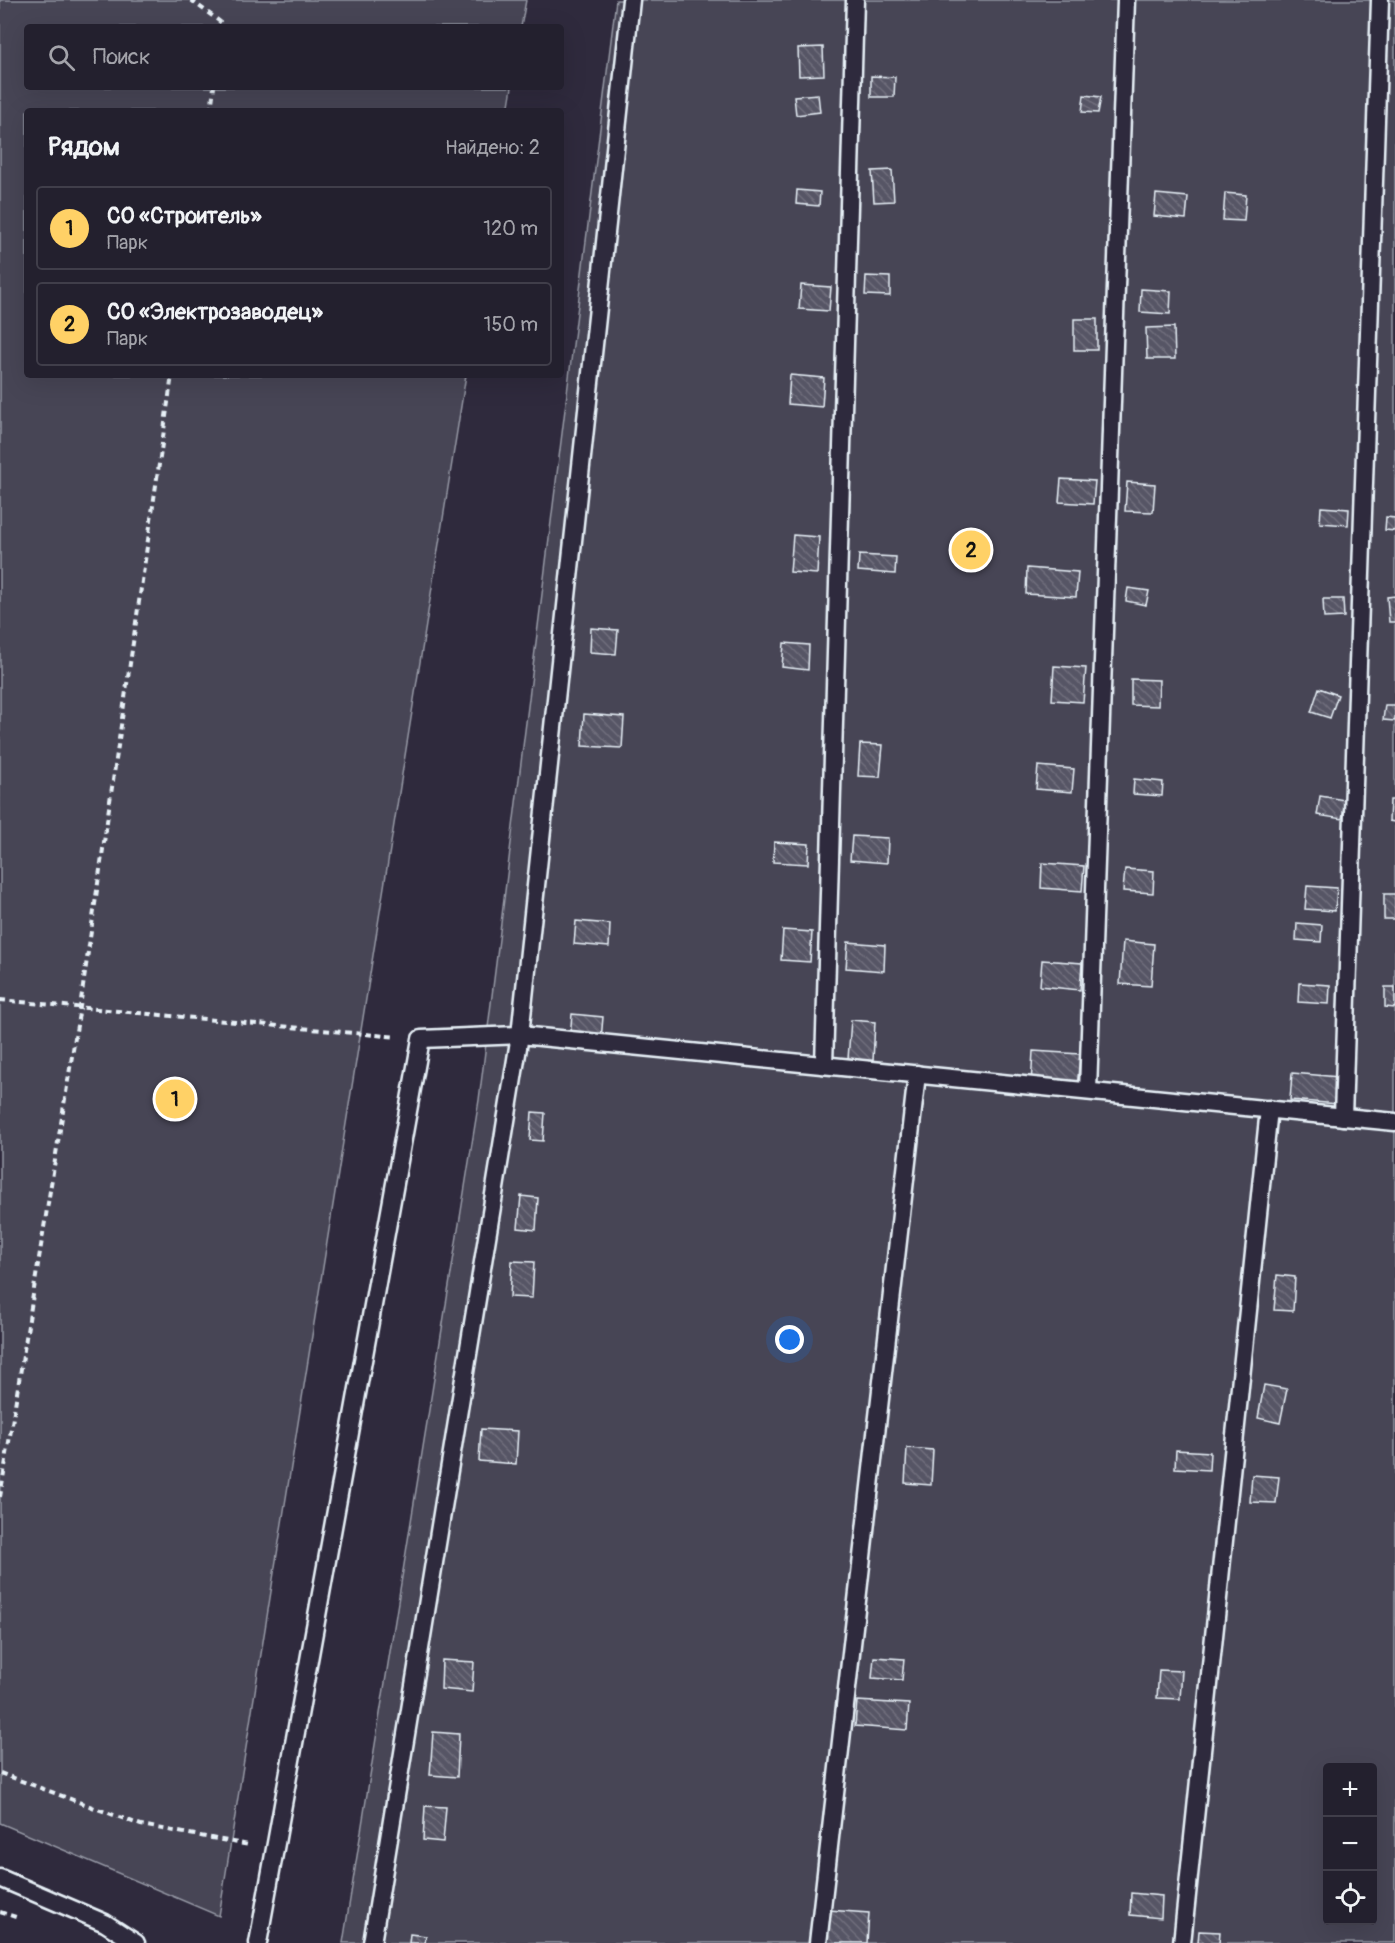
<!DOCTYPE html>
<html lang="ru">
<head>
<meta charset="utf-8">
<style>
  :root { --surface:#23202e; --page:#2f2d3a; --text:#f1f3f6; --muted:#a3a3aa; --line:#403e4a; --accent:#ffd166 }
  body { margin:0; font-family:Pangolin,sans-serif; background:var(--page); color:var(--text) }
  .controls { position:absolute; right:18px; bottom:18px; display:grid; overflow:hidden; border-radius:6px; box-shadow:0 6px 24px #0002 }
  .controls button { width:54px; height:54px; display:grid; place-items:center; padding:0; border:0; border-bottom:2px solid var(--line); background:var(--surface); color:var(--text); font:30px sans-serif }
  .you { position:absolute; left:790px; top:1340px; width:21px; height:21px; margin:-15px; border:4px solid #fff; border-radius:50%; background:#1a73e8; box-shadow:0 0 0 9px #1a73e833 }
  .badge { display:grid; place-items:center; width:39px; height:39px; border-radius:50%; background:var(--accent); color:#111; font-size:20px; font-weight:700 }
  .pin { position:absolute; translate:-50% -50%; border:3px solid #fff; box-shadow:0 2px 6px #0006 }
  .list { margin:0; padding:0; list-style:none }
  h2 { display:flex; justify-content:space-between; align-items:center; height:78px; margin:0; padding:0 24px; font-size:26px }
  h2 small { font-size:20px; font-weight:400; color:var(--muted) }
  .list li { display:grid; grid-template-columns:39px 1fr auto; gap:18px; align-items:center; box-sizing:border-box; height:84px; margin:0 12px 12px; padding:0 12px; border:2px solid var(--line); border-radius:6px }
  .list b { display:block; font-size:22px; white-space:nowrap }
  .list p { margin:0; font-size:20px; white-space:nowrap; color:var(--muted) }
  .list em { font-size:20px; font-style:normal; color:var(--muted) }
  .icon { flex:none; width:33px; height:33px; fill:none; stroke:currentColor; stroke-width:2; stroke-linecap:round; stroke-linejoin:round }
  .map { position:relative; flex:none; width:1395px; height:1943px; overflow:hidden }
  .search { position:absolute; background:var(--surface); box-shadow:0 6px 24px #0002; left:24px; top:24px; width:540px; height:66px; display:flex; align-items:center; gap:15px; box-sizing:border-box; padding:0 21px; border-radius:6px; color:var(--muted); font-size:22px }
  .panel { position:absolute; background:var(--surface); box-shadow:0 6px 24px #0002; left:24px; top:108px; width:540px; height:270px; border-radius:6px }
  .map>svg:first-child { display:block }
  .green { fill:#464455; stroke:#979aa6; stroke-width:1.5; fill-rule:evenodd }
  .building { fill:url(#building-back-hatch); stroke:#e8f1f8; stroke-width:1.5 }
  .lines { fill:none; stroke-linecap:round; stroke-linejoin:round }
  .lane-casing { stroke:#e8f1f8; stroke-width:21 }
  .path { stroke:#e8f1f8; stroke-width:4; stroke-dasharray:6 4.5; stroke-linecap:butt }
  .lane { stroke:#2f2a3d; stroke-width:16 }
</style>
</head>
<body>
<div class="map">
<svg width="1395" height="1943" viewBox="0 0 1395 1943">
  <defs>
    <pattern id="building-back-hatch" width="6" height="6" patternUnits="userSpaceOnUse" patternTransform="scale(1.5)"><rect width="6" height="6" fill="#575565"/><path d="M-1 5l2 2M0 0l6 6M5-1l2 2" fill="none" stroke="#6f6e7c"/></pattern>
  </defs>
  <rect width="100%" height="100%" fill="#2f2a3d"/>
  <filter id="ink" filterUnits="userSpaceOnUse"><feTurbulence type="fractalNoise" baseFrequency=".0167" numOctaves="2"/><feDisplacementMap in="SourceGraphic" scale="12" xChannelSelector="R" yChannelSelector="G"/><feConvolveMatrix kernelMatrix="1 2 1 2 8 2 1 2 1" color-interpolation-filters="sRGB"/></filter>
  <g filter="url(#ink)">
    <!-- green -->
    <g class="green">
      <polygon points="0,0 526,0 521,27 27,27 27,87 512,87 508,111 27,111 27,375 466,375 219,1916 0,1823"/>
      <path d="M616 0H1395V1943H343L479 1100ZM1328 1768H1372V1920H1328Z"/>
    </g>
    <!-- building -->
    <g class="building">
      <polygon points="823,47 824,75 799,76 798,48"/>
      <polygon points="871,76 895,77 894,97 871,97"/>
      <polygon points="818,94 820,112 796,115 794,96"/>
      <polygon points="1084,95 1101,97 1098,113 1082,112"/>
      <polygon points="892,170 894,201 874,202 872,171"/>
      <polygon points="797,190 820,192 819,206 796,204"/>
      <polygon points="1225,193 1246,195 1244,221 1223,220"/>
      <polygon points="1156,194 1188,197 1186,219 1154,216"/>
      <polygon points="866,276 890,277 890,296 865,295"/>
      <polygon points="801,285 831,287 829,311 799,309"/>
      <polygon points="1141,289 1171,291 1170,314 1140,312"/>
      <rect x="1074" y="319" width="23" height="31"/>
      <polygon points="1174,327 1175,359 1147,359 1146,328"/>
      <polygon points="790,375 824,378 822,407 788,404"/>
      <polygon points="1061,479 1095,481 1093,504 1059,502"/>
      <polygon points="1127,482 1155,484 1153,512 1125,511"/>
      <polygon points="1321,507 1349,509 1348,525 1320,523"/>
      <polygon points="1386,517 1395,518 1395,531 1385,530"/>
      <polygon points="793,535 819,537 817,574 790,572"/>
      <polygon points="859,555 896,557 895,574 858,571"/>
      <polygon points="1027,568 1078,572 1076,597 1026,594"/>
      <polygon points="1128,588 1149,591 1146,605 1126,601"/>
      <polygon points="1395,596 1395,622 1389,622 1387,597"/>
      <polygon points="1323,599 1343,599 1344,617 1324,618"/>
      <polygon points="591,628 618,630 616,654 590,652"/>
      <polygon points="784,643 809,645 808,670 782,667"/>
      <polygon points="1054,666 1086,668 1083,702 1052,700"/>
      <polygon points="1131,679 1159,680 1158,706 1131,705"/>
      <polygon points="1319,688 1338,695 1330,718 1311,712"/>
      <polygon points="1385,705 1395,705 1395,721 1383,720"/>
      <polygon points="584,714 624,717 622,748 582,746"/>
      <polygon points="860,744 883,745 880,777 858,776"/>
      <polygon points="1038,766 1074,769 1072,792 1036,789"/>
      <polygon points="1134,779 1163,782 1162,796 1133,794"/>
      <polygon points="1320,796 1345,800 1342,819 1317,815"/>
      <polygon points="1390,800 1395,800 1395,822 1389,821"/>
      <polygon points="852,836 888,838 887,863 850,860"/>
      <polygon points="774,842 809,844 808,864 773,862"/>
      <polygon points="1042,863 1084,866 1082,891 1041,888"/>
      <polygon points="1125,869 1154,871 1153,893 1123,891"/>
      <polygon points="1307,886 1337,888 1335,911 1305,909"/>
      <rect x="1384" y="894" width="11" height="25"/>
      <polygon points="576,921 610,924 609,947 574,944"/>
      <polygon points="1297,923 1322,925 1321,942 1296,940"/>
      <polygon points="783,930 812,932 810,962 781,960"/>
      <polygon points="1123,941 1154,944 1151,986 1120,984"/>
      <polygon points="848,942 885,945 884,971 846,968"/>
      <polygon points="1042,960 1082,963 1080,990 1040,986"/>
      <polygon points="1299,983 1330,985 1329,1004 1298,1002"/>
      <polygon points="1385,987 1395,987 1395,1008 1385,1007"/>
      <polygon points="572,1014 603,1017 601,1040 570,1038"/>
      <polygon points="851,1020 875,1022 873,1061 848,1059"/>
      <polygon points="1033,1051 1080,1054 1077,1089 1031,1085"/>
      <polygon points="1292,1073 1339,1077 1338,1104 1290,1100"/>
      <polygon points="532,1112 545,1113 543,1141 530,1140"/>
      <polygon points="521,1196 538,1198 536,1230 518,1228"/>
      <polygon points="512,1261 534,1262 532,1298 510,1297"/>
      <polygon points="1277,1275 1295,1277 1293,1311 1274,1310"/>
      <polygon points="1264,1385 1287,1389 1280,1423 1258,1418"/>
      <polygon points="481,1429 518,1431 516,1464 479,1461"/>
      <polygon points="907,1448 933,1450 931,1485 905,1483"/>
      <polygon points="1176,1450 1210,1452 1209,1470 1175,1468"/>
      <polygon points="1252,1475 1279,1477 1276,1503 1250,1502"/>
      <polygon points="874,1657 904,1659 902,1680 872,1678"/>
      <polygon points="442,1660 474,1662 472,1692 441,1689"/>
      <polygon points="1159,1670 1182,1671 1180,1699 1157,1698"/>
      <polygon points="857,1701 909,1704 907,1730 855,1726"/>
      <polygon points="433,1732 459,1734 457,1777 430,1775"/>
      <polygon points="425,1806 446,1807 443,1842 423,1840"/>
      <polygon points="1131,1893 1162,1896 1161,1918 1130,1915"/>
      <polygon points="828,1910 869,1913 867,1943 825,1943"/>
      <polygon points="1199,1931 1220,1932 1219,1943 1198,1943"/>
      <polygon points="410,1934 426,1936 425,1943 409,1943"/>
    </g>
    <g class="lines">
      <!-- lane casing -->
      <g class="lane-casing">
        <g id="lane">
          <polyline points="824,1065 855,0"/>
          <polyline points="1088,1091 1126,0"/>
          <polyline points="1343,1117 1380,0"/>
          <polyline points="0,1878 105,1923 136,1943"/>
          <polyline points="258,1943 421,1039 520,1035 1395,1122"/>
          <polyline points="372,1943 520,1035 631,0"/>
          <polyline points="818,1943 917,1074"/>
          <polyline points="1182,1943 1269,1109"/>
        </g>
      </g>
      <!-- path -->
      <g class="path">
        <polyline points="191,0 223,24 223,27"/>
        <polyline points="211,111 214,87"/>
        <polyline points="0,1000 397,1037"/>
        <polyline points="0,1497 80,1007 172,375"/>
        <polyline points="0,1773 141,1825 249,1845"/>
        <polyline points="0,1912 19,1918"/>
      </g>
      <!-- lane -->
      <use href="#lane" class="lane"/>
    </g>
  </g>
</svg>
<div class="controls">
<button>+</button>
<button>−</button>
<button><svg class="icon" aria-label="locate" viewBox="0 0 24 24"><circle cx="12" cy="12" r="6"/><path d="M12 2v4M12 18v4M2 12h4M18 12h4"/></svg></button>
</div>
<div class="you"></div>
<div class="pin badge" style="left:175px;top:1099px">1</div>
<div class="pin badge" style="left:971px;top:550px">2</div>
<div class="search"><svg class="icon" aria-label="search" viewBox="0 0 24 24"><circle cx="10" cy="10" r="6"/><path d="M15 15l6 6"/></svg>Поиск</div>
<section class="panel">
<h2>Рядом<small>Найдено: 2</small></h2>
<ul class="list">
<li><span class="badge">1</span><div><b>СО «Строитель»</b><p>Парк</p></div><em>120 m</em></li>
<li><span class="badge">2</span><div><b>СО «Электрозаводец»</b><p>Парк</p></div><em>150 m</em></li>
</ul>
</section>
</div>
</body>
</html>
